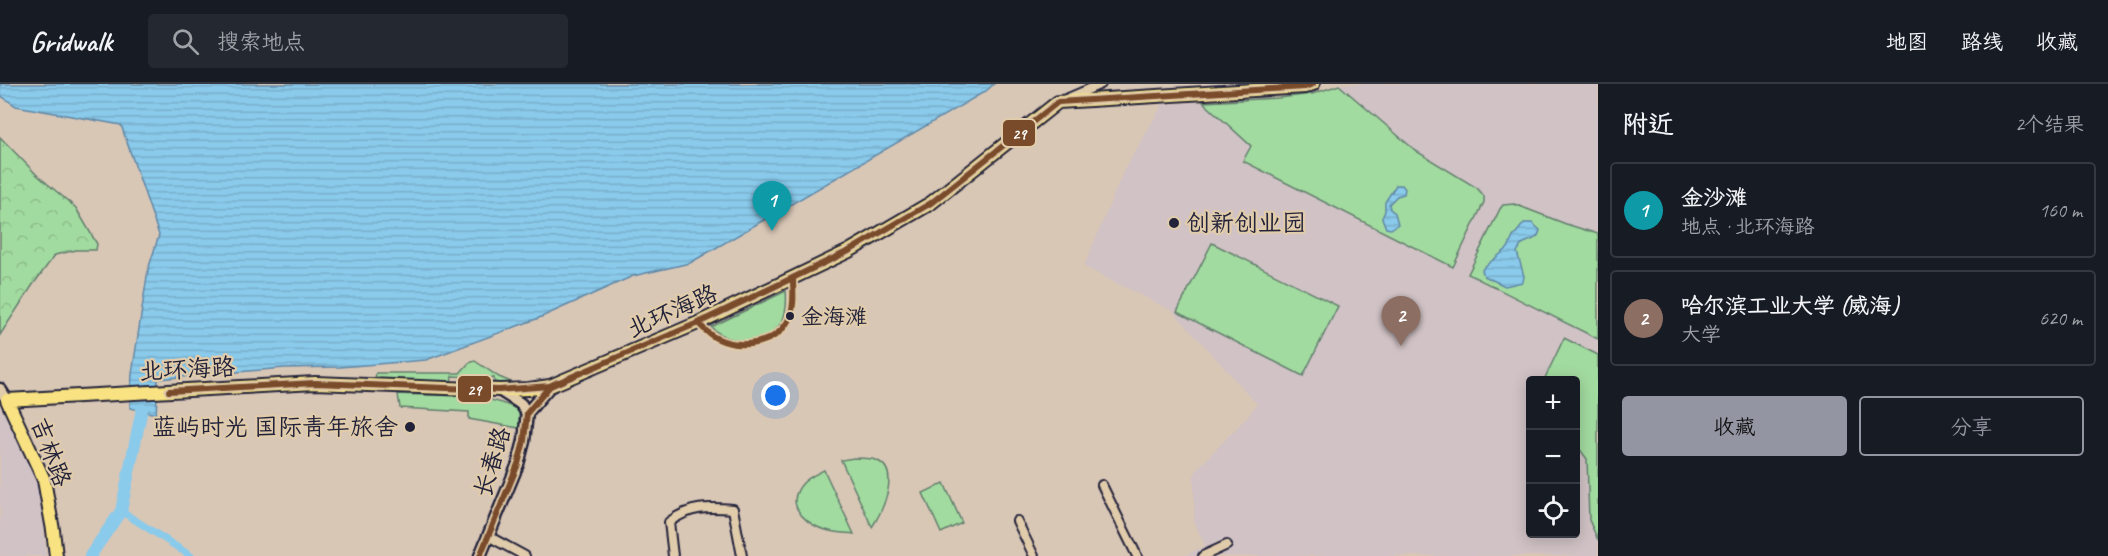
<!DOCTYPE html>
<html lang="zh">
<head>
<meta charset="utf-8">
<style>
  :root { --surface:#171b24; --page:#242831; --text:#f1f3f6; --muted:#9ea1a6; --line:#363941; --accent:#9495a2 }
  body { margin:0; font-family:Caveat,"LXGW WenKai TC",sans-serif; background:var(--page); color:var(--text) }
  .controls { position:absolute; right:18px; bottom:18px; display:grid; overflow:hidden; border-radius:6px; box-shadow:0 3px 15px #0003 }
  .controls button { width:54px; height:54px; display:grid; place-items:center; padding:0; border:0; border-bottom:2px solid var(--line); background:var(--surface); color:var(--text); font:30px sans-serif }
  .you { position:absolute; left:776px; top:312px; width:21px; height:21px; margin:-15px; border:4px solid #fff; border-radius:50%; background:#1a73e8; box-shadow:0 0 0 9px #1a73e833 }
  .badge { display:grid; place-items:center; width:39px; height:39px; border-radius:50%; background:var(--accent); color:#fff; font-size:20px; font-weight:700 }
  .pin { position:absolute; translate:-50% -50px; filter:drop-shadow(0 2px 3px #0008) }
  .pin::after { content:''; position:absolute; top:32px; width:21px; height:18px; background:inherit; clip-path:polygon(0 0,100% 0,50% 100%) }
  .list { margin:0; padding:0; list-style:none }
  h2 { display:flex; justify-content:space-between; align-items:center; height:78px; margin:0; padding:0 24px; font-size:26px }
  h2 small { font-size:20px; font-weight:400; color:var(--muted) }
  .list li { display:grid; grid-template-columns:39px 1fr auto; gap:18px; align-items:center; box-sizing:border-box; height:96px; margin:0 12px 12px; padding:0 12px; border:2px solid var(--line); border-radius:6px }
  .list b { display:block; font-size:22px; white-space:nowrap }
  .list p { margin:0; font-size:20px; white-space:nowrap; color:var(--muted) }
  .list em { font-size:20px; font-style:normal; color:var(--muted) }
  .actions { display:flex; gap:12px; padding:18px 24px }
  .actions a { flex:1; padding:14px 0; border:2px solid var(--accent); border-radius:6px; text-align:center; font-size:21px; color:var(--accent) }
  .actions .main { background:var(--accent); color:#111 }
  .icon { flex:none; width:33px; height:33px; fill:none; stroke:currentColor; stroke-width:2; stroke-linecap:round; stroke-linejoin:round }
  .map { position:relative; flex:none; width:1598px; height:472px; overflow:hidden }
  header { display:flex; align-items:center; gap:36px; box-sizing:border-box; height:84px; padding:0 30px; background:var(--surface); border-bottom:2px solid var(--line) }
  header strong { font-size:28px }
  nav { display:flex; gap:33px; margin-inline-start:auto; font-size:21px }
  .search { width:420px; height:54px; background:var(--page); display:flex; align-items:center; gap:15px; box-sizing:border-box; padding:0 21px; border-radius:6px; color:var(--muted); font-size:22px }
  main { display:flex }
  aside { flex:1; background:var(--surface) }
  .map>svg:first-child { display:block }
  .built { fill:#d0c2c5; fill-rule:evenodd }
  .green { fill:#a2db9f; stroke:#627e6d; stroke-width:1.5 }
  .forest { fill:url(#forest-crowns); stroke:#627e6d; stroke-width:1.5 }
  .water { fill:url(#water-rules); stroke:#6087a5; stroke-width:1.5 }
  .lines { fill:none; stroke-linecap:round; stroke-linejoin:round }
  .canal { stroke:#8acaeb; stroke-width:7 }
  .river { stroke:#8acaeb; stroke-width:12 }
  .street-casing { stroke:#22223b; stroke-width:12 }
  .secondary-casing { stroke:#22223b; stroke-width:15 }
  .primary-casing { stroke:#22223b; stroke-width:16 }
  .street { stroke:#e0cbaa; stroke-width:8 }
  .secondary { stroke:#e0cbaa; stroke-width:10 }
  .primary { stroke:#f8e281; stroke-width:12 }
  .bus-1-casing { stroke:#e0cbaa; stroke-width:10 }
  .bus-1 { stroke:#7a4b2a; stroke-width:6 }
  .poi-dot { fill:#22223b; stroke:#e0cbaa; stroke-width:2 }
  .labels { text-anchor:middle; stroke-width:4.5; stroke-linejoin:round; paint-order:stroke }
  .bus-label { font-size:22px; fill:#22223b; stroke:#e0cbaa; text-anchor:start }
  .poi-label { font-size:24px; fill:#22223b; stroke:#e0cbaa; text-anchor:start }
  .street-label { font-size:24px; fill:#22223b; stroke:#e0cbaa }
  .line-badge { stroke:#e0cbaa; stroke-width:2 }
  .badge-label { font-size:16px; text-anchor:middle; font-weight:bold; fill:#fff }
</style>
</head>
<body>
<header>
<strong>Gridwalk</strong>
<div class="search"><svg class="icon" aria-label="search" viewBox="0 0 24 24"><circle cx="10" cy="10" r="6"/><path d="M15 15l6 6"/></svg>搜索地点</div>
<nav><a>地图</a><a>路线</a><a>收藏</a></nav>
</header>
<main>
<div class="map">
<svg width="1598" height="472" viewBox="0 0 1598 472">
  <defs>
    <pattern id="forest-crowns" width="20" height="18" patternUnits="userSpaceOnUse" patternTransform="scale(1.5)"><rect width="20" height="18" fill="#a2db9f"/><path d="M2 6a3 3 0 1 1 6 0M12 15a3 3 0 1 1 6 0" fill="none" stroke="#8bbc8a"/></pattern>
    <pattern id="water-rules" width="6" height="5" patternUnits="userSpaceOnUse" patternTransform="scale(1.5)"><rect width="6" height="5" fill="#8acaeb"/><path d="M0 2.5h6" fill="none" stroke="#77adca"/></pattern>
  </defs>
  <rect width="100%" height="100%" fill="#d9c7b6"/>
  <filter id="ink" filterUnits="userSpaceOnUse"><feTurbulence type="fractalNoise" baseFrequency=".0167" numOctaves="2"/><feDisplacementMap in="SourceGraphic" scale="12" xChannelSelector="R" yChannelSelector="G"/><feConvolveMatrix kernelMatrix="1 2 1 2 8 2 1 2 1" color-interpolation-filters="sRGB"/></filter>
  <g filter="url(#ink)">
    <!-- built -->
    <g class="built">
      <path d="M1338 0H1598V472H1184L1205 462 1194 437V392L1197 385 1248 332 1257 320 1173 227 1084 183 1123 88 1163 20 1279 14 1312 10 1337 2ZM1530 296H1576V450H1530Z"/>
      <polygon points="0,321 40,406 46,472 0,472"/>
    </g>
    <!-- green -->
    <g class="green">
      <polygon points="1339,1 1416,67 1477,104 1484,112 1484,118 1453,183 1243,77 1251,62 1203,18 1279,14 1312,10"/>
      <polygon points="1514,120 1566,140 1598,150 1598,255 1468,190 1500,125 1503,121"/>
      <polygon points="1212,159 1338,222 1303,292 1177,228"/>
      <path d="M786 207C787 218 787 229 781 239 765 263 729 261 711 243Z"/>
      <polygon points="1564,254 1598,271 1598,456 1589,436 1587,375 1576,360 1576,296 1544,296"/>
      <polygon points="475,277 499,293 511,298 511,301 494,298 494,294 452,292 451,299 375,295 376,289 460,289 469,279"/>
      <path d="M398 310C432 312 491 308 519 327V344L469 335V328L400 324Z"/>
      <path d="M854 374C861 375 871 373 878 377 901 388 882 428 872 443L841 376Z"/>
      <path d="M824 386 854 450C845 449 835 449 826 446 810 442 787 425 798 406 803 396 814 391 824 386Z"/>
      <polygon points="944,399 962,439 941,449 923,409"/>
    </g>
    <!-- forest -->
    <polygon class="forest" points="0,53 36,90 76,124 97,160 96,166 76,166 55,171 32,202 0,251"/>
    <!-- water -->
    <g class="water">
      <polygon points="0,0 994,0 986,7 690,179 633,192 539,234 426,276 340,283 284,284 158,295 156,330 130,324 132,290 148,186 159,151 121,41 16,22 0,11"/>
      <polygon points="1396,101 1402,101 1405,105 1404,110 1397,112 1389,120 1390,125 1395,129 1398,140 1391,145 1386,144 1382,134 1385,127 1385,118"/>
      <path d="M1524 139H1532L1540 146C1538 157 1530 155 1522 160 1522 160 1517 168 1517 168L1524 192 1523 198 1505 202 1484 192 1482 186 1484 183 1508 164 1513 153Z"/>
    </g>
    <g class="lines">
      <!-- canal -->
      <polyline class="canal" points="121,427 191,472"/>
      <!-- river -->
      <polyline class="river" points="90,472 121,427 142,325"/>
      <!-- street casing -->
      <g class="street-casing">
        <g id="street">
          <polyline points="1066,15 1101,0"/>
          <polyline points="1102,401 1137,472"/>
          <polyline points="1017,437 1034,472"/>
          <polyline points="488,452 525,472"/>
          <path d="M673 472 669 438C691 422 707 423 733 425L742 472"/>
          <polyline points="1203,472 1227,461"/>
        </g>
      </g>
      <!-- secondary casing -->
      <g class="secondary-casing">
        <g id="secondary">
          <polyline points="0,305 7,316"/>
          <polyline points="499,306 521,320 527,329"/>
          <polyline points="480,472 518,380 524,357 527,329 550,302"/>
        </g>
      </g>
      <!-- primary casing -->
      <g class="primary-casing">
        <polyline id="primary" points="56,472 53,446 44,396 7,316 315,299 499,306 529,305 550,302 698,239 849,167 931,119 1058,18 1305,3 1313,0"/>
      </g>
      <!-- street -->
      <use href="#street" class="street"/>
      <!-- secondary -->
      <use href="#secondary" class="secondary"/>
      <!-- primary -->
      <use href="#primary" class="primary"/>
      <!-- bus-1 casing -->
      <g class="bus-1-casing">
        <g id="bus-1">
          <path d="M698 239C704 245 709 251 716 254 741 266 778 261 790 233 795 221 793 207 793 195"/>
          <polyline points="169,307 315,299 499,306 550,302 698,239 849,167 931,119 1058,18 1305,3 1313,0"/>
          <polyline points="480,472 518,380 524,357 527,329 550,302 558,298"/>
        </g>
      </g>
      <!-- bus-1 -->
      <use href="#bus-1" class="bus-1"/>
    </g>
  </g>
  <!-- markers -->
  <g class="poi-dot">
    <circle cx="1174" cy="139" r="6"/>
    <circle cx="790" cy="232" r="5"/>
    <circle cx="410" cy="343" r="6"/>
  </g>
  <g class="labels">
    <!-- bus labels -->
    <g class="bus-label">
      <text x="801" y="240">金海滩</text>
    </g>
    <!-- poi labels -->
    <g class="poi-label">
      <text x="1186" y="147">创新创业园</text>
      <text x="398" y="351" text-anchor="end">蓝屿时光 国际青年旅舍</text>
    </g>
    <!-- street labels -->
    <g class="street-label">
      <text transform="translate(672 227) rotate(-24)" y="8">北环海路</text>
      <text transform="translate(187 285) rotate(-3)" y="8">北环海路</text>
      <text transform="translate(51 368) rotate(69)" y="8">吉林路</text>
      <text transform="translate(492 378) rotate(-73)" y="8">长春路</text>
    </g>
  </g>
  <g class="line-badge">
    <rect x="1002" y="35" width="34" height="28" rx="6" fill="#7a4b2a"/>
    <rect x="457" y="291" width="35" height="28" rx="6" fill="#7a4b2a"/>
  </g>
  <g class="badge-label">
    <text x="1019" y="55">29</text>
    <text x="474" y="311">29</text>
  </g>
</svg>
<div class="controls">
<button>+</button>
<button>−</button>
<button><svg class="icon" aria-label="locate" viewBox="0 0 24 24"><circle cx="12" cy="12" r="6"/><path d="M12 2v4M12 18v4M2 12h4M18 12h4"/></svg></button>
</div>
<div class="you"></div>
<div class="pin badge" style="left:772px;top:147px;background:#0f9aa8">1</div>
<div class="pin badge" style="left:1401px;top:262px;background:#8d6e63">2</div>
</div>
<aside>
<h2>附近<small>2个结果</small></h2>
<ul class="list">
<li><span class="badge" style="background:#0f9aa8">1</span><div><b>金沙滩</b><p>地点 · 北环海路</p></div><em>160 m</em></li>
<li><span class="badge" style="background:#8d6e63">2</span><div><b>哈尔滨工业大学 (威海)</b><p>大学</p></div><em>620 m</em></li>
</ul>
<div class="actions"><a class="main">收藏</a><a>分享</a></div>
</aside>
</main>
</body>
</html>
